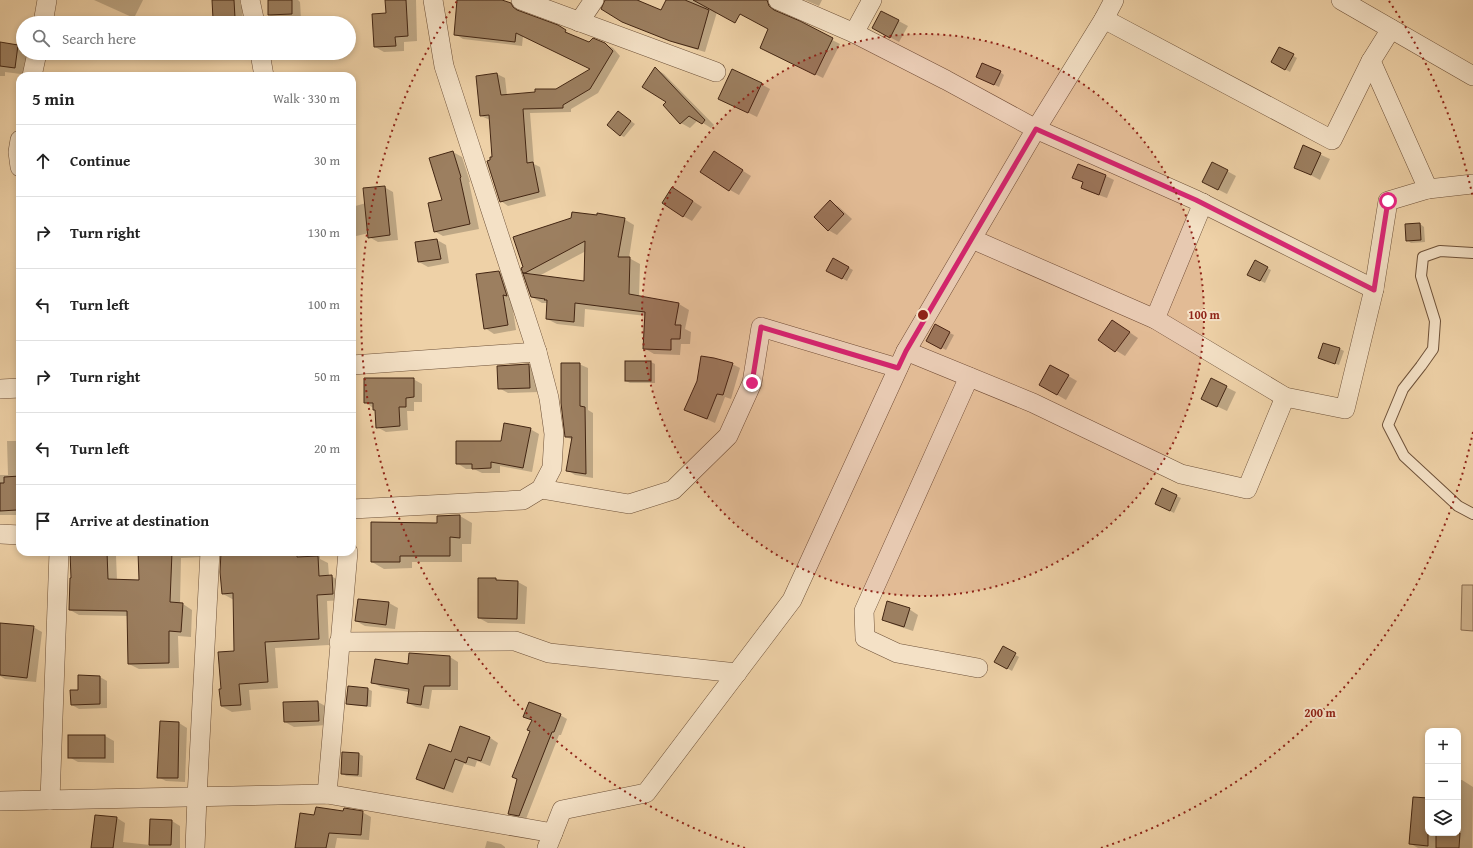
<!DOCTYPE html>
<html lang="en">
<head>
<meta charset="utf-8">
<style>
  :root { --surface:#fff; --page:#f6f6f6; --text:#222; --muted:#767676; --line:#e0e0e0 }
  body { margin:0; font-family:"Gentium Book Plus",serif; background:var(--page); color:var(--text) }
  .controls { position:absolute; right:12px; bottom:12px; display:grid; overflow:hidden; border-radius:8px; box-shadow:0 2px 6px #0003 }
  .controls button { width:36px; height:36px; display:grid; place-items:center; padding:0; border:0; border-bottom:1px solid var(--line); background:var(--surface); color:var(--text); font:20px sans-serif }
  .stop { position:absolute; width:12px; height:12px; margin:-9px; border:3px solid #db2777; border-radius:50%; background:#fff }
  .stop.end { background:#db2777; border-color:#fff; box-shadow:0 1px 4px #0008 }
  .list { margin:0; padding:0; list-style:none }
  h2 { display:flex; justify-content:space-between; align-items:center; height:52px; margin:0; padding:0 16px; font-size:17px }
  h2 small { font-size:13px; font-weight:400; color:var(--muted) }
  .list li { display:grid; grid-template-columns:26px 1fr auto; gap:12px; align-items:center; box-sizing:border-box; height:72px; padding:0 16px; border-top:1px solid var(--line) }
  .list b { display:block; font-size:15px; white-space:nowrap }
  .list em { font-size:13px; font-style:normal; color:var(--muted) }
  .icon { flex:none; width:22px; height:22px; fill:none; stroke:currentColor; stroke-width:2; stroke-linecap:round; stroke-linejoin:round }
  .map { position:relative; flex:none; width:1473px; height:848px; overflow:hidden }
  .search { position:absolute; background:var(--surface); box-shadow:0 2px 6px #0003; left:16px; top:16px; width:340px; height:44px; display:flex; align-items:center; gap:10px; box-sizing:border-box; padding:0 14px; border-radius:22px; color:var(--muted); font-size:15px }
  .panel { position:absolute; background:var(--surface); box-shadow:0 2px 6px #0003; left:16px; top:72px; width:340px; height:484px; border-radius:12px }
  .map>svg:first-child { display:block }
  .green { fill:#d1b48e; stroke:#8a6d50 }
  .shadow { fill:#0003; fill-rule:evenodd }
  .building { fill:#9c7f60; stroke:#432613; fill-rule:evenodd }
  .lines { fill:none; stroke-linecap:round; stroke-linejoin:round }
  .lane-casing { stroke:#6e5138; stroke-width:12 }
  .street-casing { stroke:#6e5138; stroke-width:20 }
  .lane { stroke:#f4e1c6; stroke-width:10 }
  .street { stroke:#f4e1c6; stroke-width:19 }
  .route { stroke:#db2777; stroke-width:5 }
  .ring { fill:none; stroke:#8f2418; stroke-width:2; stroke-dasharray:2 4 }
  .centre { fill:#8f2418; stroke:#f4e1c6; stroke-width:2 }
  .ring-label { font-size:12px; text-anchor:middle; font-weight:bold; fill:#8f2418; stroke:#f4e1c6; stroke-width:4; stroke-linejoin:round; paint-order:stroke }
</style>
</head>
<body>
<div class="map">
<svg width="1473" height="848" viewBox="0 0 1473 848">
  <rect width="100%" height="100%" fill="#eed1a7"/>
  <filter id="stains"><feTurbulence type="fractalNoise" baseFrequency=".005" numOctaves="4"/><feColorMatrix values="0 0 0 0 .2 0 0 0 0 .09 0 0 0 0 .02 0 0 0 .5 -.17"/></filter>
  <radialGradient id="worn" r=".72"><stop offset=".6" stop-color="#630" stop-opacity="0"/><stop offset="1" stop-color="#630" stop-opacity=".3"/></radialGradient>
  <!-- green -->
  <polygon class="green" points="1462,585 1473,585 1473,631 1461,630"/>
  <!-- shadow -->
  <g class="shadow">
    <polygon points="94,0 143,0 134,18"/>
    <polygon points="213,0 240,0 240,4 242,6 243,23 222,23 214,18"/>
    <polygon points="269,0 298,0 300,2 301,19 278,20 269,15"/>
    <polygon points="386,0 416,0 417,41 404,42 404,51 384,52 375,47 387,14"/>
    <polygon points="458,0 498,0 510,4 518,9 520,13 557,26 573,36 589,43 604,44 613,48 620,56 598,93 571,109 571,112 530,113 534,164 540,167 546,196 508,206 501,201 493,158 490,120 481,116 477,77 497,74 505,78 507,96 556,90 592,69 523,36 522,46 463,39 455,34"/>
    <polygon points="606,0 640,0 639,2 662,12 667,0 733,0 717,12 705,52 678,44 630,25"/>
    <polygon points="754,0 774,0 777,12 840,44 823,78 770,52 770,29"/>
    <polygon points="805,0 822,0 819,6"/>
    <polygon points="882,12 908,26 899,42 882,33"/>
    <polygon points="0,43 18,46 23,49 23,53 31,53 29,75 5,72 5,76 0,76"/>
    <polygon points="1280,48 1297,58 1290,72 1272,62"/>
    <polygon points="655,68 664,74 714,125 711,128 698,120 690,128 681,123 668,101"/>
    <polygon points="1000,72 1004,75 999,87 977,77"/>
    <polygon points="761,84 770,89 757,117 727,102"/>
    <polygon points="622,115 635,124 624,137 620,135"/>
    <polygon points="1304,147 1330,159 1320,180 1295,167"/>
    <polygon points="453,152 462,157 470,182 469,182 479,229 443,236 434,231 443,201"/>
    <polygon points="723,158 751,176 739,195 730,190"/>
    <polygon points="1078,165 1106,176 1114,180 1107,198 1090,192 1082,188 1084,183 1073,178"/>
    <polygon points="1227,171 1236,176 1227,194 1203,182"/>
    <polygon points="384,187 393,192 398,240 378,242 369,237 369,233 352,237 352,207 366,203"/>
    <polygon points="682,194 702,207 692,221 683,216"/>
    <polygon points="830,202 839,207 852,219 837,235 828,230"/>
    <path d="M624 219 634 225 629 258 640 264 639 297 679 304 689 310 685 329 691 332 690 344H681L680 355 654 354 644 348 646 316 585 309 584 327 557 324 547 319 548 303H542L532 297 522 268ZM586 251 585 282 539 276Z"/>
    <polygon points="1420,224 1424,227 1425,242 1411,243 1407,240 1406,225"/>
    <polygon points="437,240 446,245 449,263 428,267 419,262"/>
    <polygon points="833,259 853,270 847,281 828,271"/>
    <polygon points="1255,262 1271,270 1265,283 1253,277"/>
    <polygon points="499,272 508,277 516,330 494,334 485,328"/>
    <polygon points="1113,321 1138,338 1125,356 1099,340"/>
    <polygon points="935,326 954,335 946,350 927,340"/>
    <polygon points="1340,349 1344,351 1339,365 1319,358"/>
    <polygon points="651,362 655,364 655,383 630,383 626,381"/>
    <polygon points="579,364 588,368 588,410 593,413 593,478 575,475 567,470 573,440 566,437"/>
    <polygon points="732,364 740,368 731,399 725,397 715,423 686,410"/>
    <polygon points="528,365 537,370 539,392 508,393 499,388"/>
    <polygon points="1051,366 1077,381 1066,400 1040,385"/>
    <polygon points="413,379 422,384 422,402 414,402 414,411 407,411 408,430 386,432 377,427 376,410 365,402"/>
    <polygon points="1212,380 1236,392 1227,411 1212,404"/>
    <polygon points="530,429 539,434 532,472 500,466 500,473 482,473 474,469 466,469 457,463"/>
    <polygon points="7,441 20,441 20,515 0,515 0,475 8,475"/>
    <polygon points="352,453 356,456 354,492 352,491"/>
    <polygon points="1162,490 1181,498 1174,513 1160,506"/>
    <polygon points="460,516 472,523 471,544 462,544 462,562 412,562 412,568 384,569 372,562 438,524"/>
    <path d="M74 552H202V557L181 558 180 604H183L192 610 191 637 178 636 179 668 139 669 129 664 128 616 79 615 70 610ZM116 555H139L140 581H117Z"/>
    <polygon points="222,552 320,552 320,559 328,563 329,576 331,576 342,582 343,600 327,601 329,645 275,648 278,688 249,690 251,710 232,712 221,706 222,690 235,651 234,600 223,594"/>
    <polygon points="495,579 499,581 518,582 527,587 525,624 488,623 479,618"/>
    <polygon points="389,603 398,608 395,629 365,626 356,621"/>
    <polygon points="909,609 918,615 913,631 892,624 883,619"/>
    <polygon points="0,624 33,627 42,632 36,682 5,679 0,676"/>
    <polygon points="1003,648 1019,657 1012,671 996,662"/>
    <polygon points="410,654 450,657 458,662 458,690 432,690 429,709 416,707 408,703 409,692 381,687 372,682 409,665"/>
    <polygon points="100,677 107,681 107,708 79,709 72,705 79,691"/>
    <polygon points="349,687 368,689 372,691 371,707 351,705 347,703"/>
    <polygon points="318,702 327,707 328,725 294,727 285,722"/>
    <polygon points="560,715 567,719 561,735 559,735 526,819 515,817 509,814 533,721 525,716"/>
    <polygon points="179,723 187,728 185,782 166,781 158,777"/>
    <polygon points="105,736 114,741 114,763 78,762 69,757"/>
    <polygon points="489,737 498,743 490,766 477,761 475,767 464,764 453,793 427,784 418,778 452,754"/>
    <polygon points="359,754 363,756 362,777 346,776 342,773"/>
    <polygon points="1458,780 1462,780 1473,787 1472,848 1418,848 1411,844 1428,799 1428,833 1458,833"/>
    <polygon points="344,812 362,812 371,817 369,840 337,838 335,848 296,848 315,816"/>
    <polygon points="117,818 125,823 123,842 150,845 172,821 180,826 180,848 92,848"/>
    <polygon points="487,841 501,844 505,847 505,848 485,848"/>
  </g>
  <!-- building -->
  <g class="building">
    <polygon points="212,0 234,0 235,18 213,19"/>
    <polygon points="268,0 292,0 292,14 268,15"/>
    <polygon points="385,0 406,0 408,36 395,37 396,46 374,47 372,14 386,13"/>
    <polygon points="457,0 502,0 511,3 513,7 517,10 558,25 566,30 565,32 589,42 593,38 605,43 613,51 590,89 563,105 563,108 523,109 527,163 533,162 539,192 500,202 487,161 490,160 490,157 492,157 489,115 480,116 476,76 497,73 501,95 535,92 535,89 556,89 590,69 516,33 515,42 454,35"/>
    <polygon points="605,0 637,0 661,10 666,0 685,0 709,10 698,49 670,41 622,22 601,9"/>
    <polygon points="693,0 767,0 769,6 774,10 800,21 833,38 815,75 760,48 768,29 740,14 735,23"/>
    <polygon points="881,11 899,20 890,38 872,28"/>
    <polygon points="0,42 18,45 15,68 0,66"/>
    <polygon points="1279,47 1294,54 1285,70 1271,62"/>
    <polygon points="982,63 1001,71 994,85 976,77"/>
    <polygon points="655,67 705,120 702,124 689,116 680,124 663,105 666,102 642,87"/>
    <polygon points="732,69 762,83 748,113 718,99"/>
    <polygon points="618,111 631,121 620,136 607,125"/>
    <polygon points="1303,145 1321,153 1311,175 1294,168"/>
    <polygon points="453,151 461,177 460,178 470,224 434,232 428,203 442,200 429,158"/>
    <polygon points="714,151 743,170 729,191 700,172"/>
    <polygon points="1212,162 1228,170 1218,190 1202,182"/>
    <polygon points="1078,164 1106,175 1099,195 1081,188 1083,182 1072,178"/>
    <polygon points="385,186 390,235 368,238 363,188"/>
    <polygon points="672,187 693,201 683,217 662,203"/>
    <polygon points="830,200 844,214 828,231 814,217"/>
    <path d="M572 212 597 215V213L625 218 618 257H630L629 294 679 303 675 325H681L680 339H671V350L643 349 645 312 575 303 574 322 546 319 547 300H544L545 299 531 297 521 268 523 267 513 237 571 218ZM585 241 584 281 523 273H525Z"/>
    <polygon points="1420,223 1421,240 1406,241 1405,224"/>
    <polygon points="437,239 441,259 418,262 415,242"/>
    <polygon points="833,258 849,267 842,279 826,271"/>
    <polygon points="1255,260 1268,267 1260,281 1247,275"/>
    <polygon points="499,271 507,296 503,295 508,325 484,329 476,274"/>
    <polygon points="1112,320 1130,332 1115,352 1098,340"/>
    <polygon points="935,324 950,332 941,349 926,341"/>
    <polygon points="1323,343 1340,348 1335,364 1318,358"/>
    <polygon points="701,356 714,358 733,363 723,395 717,394 707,419 684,410 697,381"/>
    <rect x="625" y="361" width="26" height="20"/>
    <polygon points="561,363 580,363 580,406 585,407 586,474 566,471 572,437 565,437 561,403"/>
    <polygon points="529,364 530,388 498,389 497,366"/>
    <polygon points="1050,365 1069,375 1057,395 1039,385"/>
    <polygon points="364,378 414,378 414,397 406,398 406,407 399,407 400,426 376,428 375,410 373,410 373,403 364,403"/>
    <polygon points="1211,378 1227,386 1217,407 1201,399"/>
    <polygon points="504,423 531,428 523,468 491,462 491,468 472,469 472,464 456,464 456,441 501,441"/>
    <polygon points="20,476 20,505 17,505 17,510 0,511 0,483 4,483 4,477"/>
    <polygon points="1162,488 1177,495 1170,511 1155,504"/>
    <polygon points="460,515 460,538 450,537 450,556 400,556 400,562 371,562 371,522 437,523 437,516"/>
    <polygon points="70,552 107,552 108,579 139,580 138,552 172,552 170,602 183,603 181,632 169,631 169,663 128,664 127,611 69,610 70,578 71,578"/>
    <polygon points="221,552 297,552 297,557 318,556 319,576 332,575 333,594 317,595 319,639 265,642 268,682 239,684 241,705 221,706 219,689 221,689 218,652 234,651 233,593 222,594 220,572"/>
    <polygon points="478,578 496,578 496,580 518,581 517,619 478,618"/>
    <polygon points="358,599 389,602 386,625 355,621"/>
    <polygon points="887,601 910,608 904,627 882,620"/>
    <polygon points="0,623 34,626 27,678 0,675"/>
    <polygon points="1003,646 1016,653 1007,669 994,662"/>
    <polygon points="409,653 450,656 450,686 424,686 421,705 407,703 409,689 371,683 375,659 408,664"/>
    <polygon points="78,675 100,676 100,704 71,705 70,690 78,690"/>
    <polygon points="348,686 368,688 367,706 346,704"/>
    <polygon points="318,701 319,721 284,722 283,702"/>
    <polygon points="529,702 561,714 554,732 552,732 519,816 508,814 517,779 512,777 530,731 527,730 532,720 523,717"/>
    <polygon points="160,721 179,722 178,778 157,778"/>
    <polygon points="460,726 490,737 481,761 468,757 466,763 455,759 444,789 416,779 429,744 451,752"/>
    <rect x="68" y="735" width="37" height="23"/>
    <polygon points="342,752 359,753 358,775 341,774"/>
    <polygon points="1413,797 1428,798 1428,846 1409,844"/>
    <polygon points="316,807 343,811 344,808 363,811 361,835 329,833 326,848 295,848 300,813 314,815"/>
    <polygon points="95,815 117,817 113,848 91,848"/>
    <polygon points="150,819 172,820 171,845 149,845"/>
    <polygon points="1436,833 1460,833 1459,848 1436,848"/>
  </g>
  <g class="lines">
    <!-- lane casing -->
    <g class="lane-casing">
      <polyline id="lane" points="1473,253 1440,251 1423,257 1421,276 1435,321 1433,349 1421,366 1403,389 1388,425 1404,456 1458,506 1473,514"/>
    </g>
    <!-- street casing -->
    <g class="street-casing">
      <g id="street">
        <polyline points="250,0 255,23"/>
        <polyline points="521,0 716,72"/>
        <polyline points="778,0 854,33 946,80 1036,129 1196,200 1374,289"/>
        <polyline points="1341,0 1473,76"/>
        <polyline points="1104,19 1332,140 1371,61"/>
        <polyline points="579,22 594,0"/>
        <polyline points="43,23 47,0"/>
        <polyline points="854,33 872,0"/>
        <polyline points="260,53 264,76"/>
        <polyline points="32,76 37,53"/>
        <polyline points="20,140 18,152 20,167"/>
        <polyline points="1428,189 1473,184"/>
        <polyline points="972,239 1155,319 1285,397 1345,409 1374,289 1388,201 1428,189 1371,61 1391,29"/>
        <polyline points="1155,319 1203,203"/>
        <polyline points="906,351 1033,403 1181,474 1247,489 1285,397"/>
        <polyline points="352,365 537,352"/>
        <polyline points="969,377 864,611 865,638 897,653 978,668"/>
        <polyline points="0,389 20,388"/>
        <polyline points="541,489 629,504 673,490 728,436 752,383 761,327 898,368"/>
        <polyline points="352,509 523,500 541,489 552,468 554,434 549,398 537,352 444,66 433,0"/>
        <polyline points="0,534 20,535"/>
        <polyline points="339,642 515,641 549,653 737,673"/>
        <polyline points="327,794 348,552"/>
        <polyline points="50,800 59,552"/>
        <polyline points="0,801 327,794 553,833"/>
        <polyline points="195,848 197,797 210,552"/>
        <polyline points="547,848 562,810 646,793 792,600 906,351 1036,129 1104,19 1114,0"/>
      </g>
    </g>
    <!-- lane -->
    <use href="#lane" class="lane"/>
    <!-- street -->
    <use href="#street" class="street"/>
  </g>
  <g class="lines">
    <!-- route -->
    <polyline class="route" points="752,383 761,327 898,368 906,351 1036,129 1196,200 1374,290 1388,201"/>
  </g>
  <!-- distance rings -->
  <circle cx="923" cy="315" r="281" fill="#8f2418" fill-opacity=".12"/>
  <g class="ring">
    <circle cx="923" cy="315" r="281"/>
    <path d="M1473 432A562 562 0 0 1 1101 848M745 848A562 562 0 0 1 457 1M1389 1A562 562 0 0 1 1473 198"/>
  </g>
  <circle cx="923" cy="315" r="6" class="centre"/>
  <g class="ring-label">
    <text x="1204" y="319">100 m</text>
    <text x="1320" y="717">200 m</text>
  </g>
  <rect width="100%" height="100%" filter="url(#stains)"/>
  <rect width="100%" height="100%" fill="url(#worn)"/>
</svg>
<div class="controls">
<button>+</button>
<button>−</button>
<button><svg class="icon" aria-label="layers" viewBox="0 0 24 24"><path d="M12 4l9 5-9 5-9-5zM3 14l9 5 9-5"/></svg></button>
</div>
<div class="stop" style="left:1388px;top:201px"></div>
<div class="stop end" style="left:752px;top:383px"></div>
<div class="search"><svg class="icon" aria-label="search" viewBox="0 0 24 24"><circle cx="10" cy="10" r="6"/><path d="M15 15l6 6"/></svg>Search here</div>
<section class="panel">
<h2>5 min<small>Walk · 330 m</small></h2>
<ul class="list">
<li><svg class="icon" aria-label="ahead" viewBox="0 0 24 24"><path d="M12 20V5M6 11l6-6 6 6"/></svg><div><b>Continue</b></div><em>30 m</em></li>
<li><svg class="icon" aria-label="right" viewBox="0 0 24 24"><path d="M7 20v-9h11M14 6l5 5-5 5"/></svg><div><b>Turn right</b></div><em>130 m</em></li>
<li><svg class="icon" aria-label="left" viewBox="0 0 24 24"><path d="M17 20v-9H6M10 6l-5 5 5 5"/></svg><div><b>Turn left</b></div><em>100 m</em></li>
<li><svg class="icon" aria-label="right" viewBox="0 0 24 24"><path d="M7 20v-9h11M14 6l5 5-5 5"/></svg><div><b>Turn right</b></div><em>50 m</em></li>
<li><svg class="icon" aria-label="left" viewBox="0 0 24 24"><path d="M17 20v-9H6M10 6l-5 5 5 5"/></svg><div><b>Turn left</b></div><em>20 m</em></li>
<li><svg class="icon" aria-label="arrive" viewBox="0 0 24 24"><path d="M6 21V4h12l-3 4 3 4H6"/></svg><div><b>Arrive at destination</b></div></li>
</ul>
</section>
</div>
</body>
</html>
